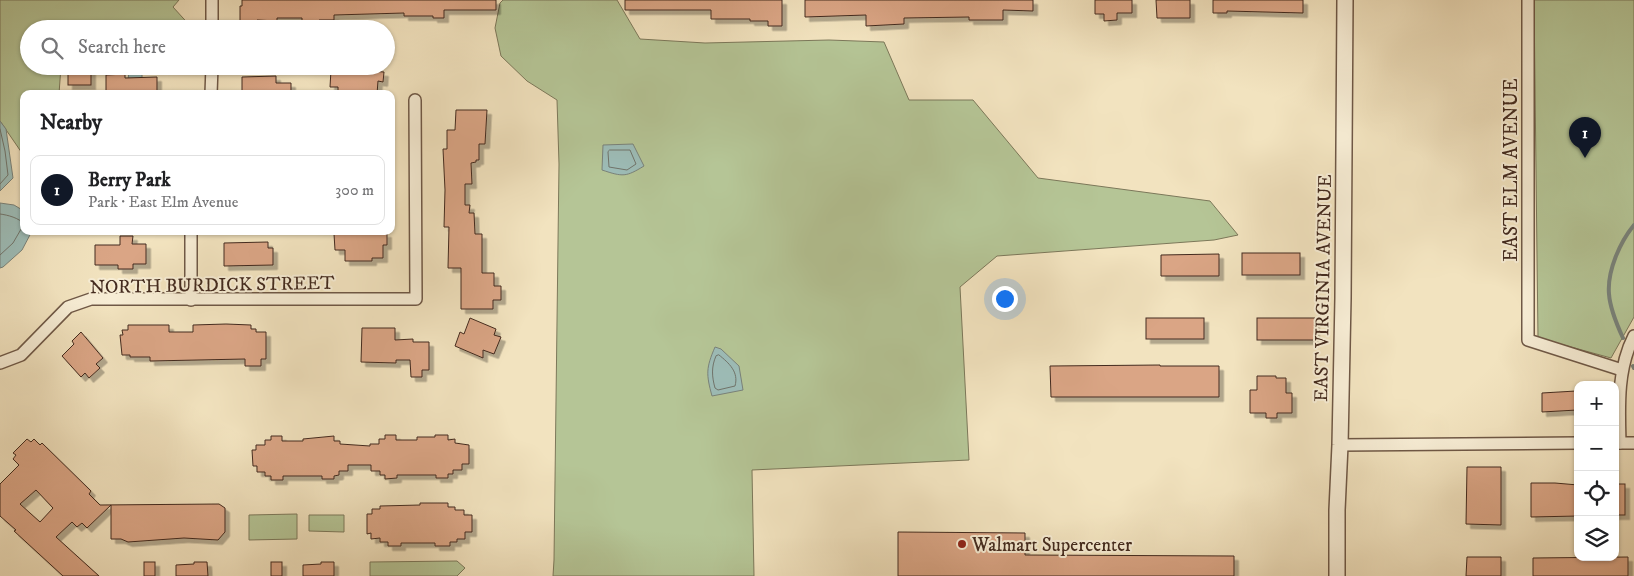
<!DOCTYPE html>
<html lang="en">
<head>
<meta charset="utf-8">
<style>
  :root { --surface:#fff; --page:#f6f6f6; --text:#202124; --muted:#757577; --line:#e0e0e0; --accent:#111827 }
  body { margin:0; font-family:"IM FELL DW Pica",serif; background:var(--page); color:var(--text) }
  .controls { position:absolute; right:15px; bottom:15px; display:grid; overflow:hidden; border-radius:10px; box-shadow:0 1px 4px #0004 }
  .controls button { width:45px; height:45px; display:grid; place-items:center; padding:0; border:0; border-bottom:1px solid var(--line); background:var(--surface); color:var(--text); font:25px sans-serif }
  .you { position:absolute; left:1004px; top:298px; width:18px; height:18px; margin:-12px; border:4px solid #fff; border-radius:50%; background:#1a73e8; box-shadow:0 0 0 8px #1a73e833 }
  .badge { display:grid; place-items:center; width:32px; height:32px; border-radius:50%; background:var(--accent); color:#fff; font-size:16px; font-weight:700 }
  .pin { position:absolute; translate:-50% -41px; filter:drop-shadow(0 1px 2px #0008) }
  .pin::after { content:''; position:absolute; top:26px; width:18px; height:15px; background:inherit; clip-path:polygon(0 0,100% 0,50% 100%) }
  .list { margin:0; padding:0; list-style:none }
  h2 { display:flex; justify-content:space-between; align-items:center; height:65px; margin:0; padding:0 20px; font-size:21px }
  h2 small { font-size:16px; font-weight:400; color:var(--muted) }
  .list li { display:grid; grid-template-columns:32px 1fr auto; gap:15px; align-items:center; box-sizing:border-box; height:70px; margin:0 10px 10px; padding:0 10px; border:1px solid var(--line); border-radius:10px }
  .list b { display:block; font-size:19px; white-space:nowrap }
  .list p { margin:0; font-size:16px; white-space:nowrap; color:var(--muted) }
  .list em { font-size:16px; font-style:normal; color:var(--muted) }
  .icon { flex:none; width:28px; height:28px; fill:none; stroke:currentColor; stroke-width:2; stroke-linecap:round; stroke-linejoin:round }
  .map { position:relative; flex:none; width:1634px; height:576px; overflow:hidden }
  .search { position:absolute; background:var(--surface); box-shadow:0 1px 4px #0004; left:20px; top:20px; width:375px; height:55px; display:flex; align-items:center; gap:12px; box-sizing:border-box; padding:0 18px; border-radius:28px; color:var(--muted); font-size:19px }
  .panel { position:absolute; background:var(--surface); box-shadow:0 1px 4px #0004; left:20px; top:90px; width:375px; height:145px; border-radius:10px }
  .map>svg:first-child { display:block }
  .green { fill:#b5c596; stroke:#7c785a }
  .water { fill:#9dbdb8; stroke:#79827a }
  .lines { fill:none; stroke-linecap:round; stroke-linejoin:round }
  .shore { stroke:#70746b; stroke-width:1 }
  .stream { stroke:#79827a; stroke-width:4 }
  .building { fill:#daa585; stroke:#432a1e; fill-rule:evenodd; filter:url(#shadow) }
  .minor-casing { stroke:#6f5846; stroke-width:14 }
  .tertiary-casing { stroke:#6f5846; stroke-width:18 }
  .minor { stroke:#f7edd5; stroke-width:11 }
  .tertiary { stroke:#f7edd5; stroke-width:15 }
  .poi-dot { fill:#8f2418; stroke:#f7edd5; stroke-width:2 }
  .labels { text-anchor:middle; stroke-width:4; stroke-linejoin:round; paint-order:stroke }
  .street-label { font-size:19px; fill:#432a1e; stroke:#f7edd5 }
  .poi-label { font-size:19px; fill:#432a1e; stroke:#f7edd5; text-anchor:start }
</style>
</head>
<body>
<div class="map">
<svg width="1634" height="576" viewBox="0 0 1634 576">
  <defs>
    <filter id="shadow"><feDropShadow dx="4.5" dy="4.5" stdDeviation="0" flood-color="#0004"/></filter>
  </defs>
  <rect width="100%" height="100%" fill="#f2e3bf"/>
  <filter id="stains"><feTurbulence type="fractalNoise" baseFrequency=".004" numOctaves="4"/><feColorMatrix values="0 0 0 0 .2 0 0 0 0 .09 0 0 0 0 .02 0 0 0 .5 -.17"/></filter>
  <radialGradient id="worn" r=".72"><stop offset=".6" stop-color="#630" stop-opacity="0"/><stop offset="1" stop-color="#630" stop-opacity=".3"/></radialGradient>
  <!-- green -->
  <g class="green">
    <polygon points="0,0 179,0 173,7 193,29 29,29 29,66 61,66 59,94 24,94 24,156 0,121"/>
    <polygon points="503,0 617,0 640,39 705,43 829,40 884,42 909,100 973,100 1038,178 1210,201 1238,235 1214,240 997,256 960,287 969,460 752,470 754,576 553,576 554,560 559,164 557,100 527,81 501,56 495,28 500,3"/>
    <polygon points="1534,0 1634,0 1634,317 1611,358 1538,338"/>
    <polygon points="297,514 297,539 249,540 249,515"/>
    <polygon points="309,515 344,515 344,532 309,531"/>
    <polygon points="457,561 465,568 457,576 370,576 370,562"/>
  </g>
  <!-- water -->
  <g class="water">
    <polygon points="129,66 142,66 142,84 128,84"/>
    <polygon points="0,121 6,129 13,178 0,191"/>
    <path d="M633 144 644 166C626 177 623 177 602 170L603 145Z"/>
    <polygon points="0,203 14,205 24,211 24,231 32,231 22,250 3,267 0,268"/>
    <path d="M715 347 721 349 739 366 743 390 712 396C706 374 706 368 715 347Z"/>
  </g>
  <g class="lines">
    <!-- shore -->
    <g class="shore">
      <polyline points="0,129 5,151 8,175 0,184"/>
      <polygon points="610,150 630,150 636,164 627,170 609,167 608,152"/>
      <path d="M0 214C8 215 19 218 24 224L13 243 0 255"/>
      <path d="M719 355C729 363 739 372 735 386L718 390 715 388C712 377 711 367 716 356Z"/>
    </g>
    <!-- stream -->
    <g class="stream">
      <path d="M1623 338C1617 325 1610 308 1609 294 1607 271 1620 242 1634 225"/>
      <polyline points="1633,366 1634,368"/>
    </g>
  </g>
  <!-- building -->
  <g class="building">
    <polygon points="242,0 496,0 496,10 444,10 444,18 433,18 433,16 404,16 404,13 334,15 334,20 319,20 319,29 302,29 302,18 277,18 277,21 257,20 257,24 240,24 240,6 242,6"/>
    <polygon points="625,0 782,0 782,26 768,26 768,21 750,21 750,19 711,19 711,10 625,10"/>
    <polygon points="805,0 1033,0 1033,11 1003,10 1003,20 969,20 969,17 904,18 904,24 866,26 866,15 805,17"/>
    <polygon points="1095,0 1132,0 1132,13 1117,13 1117,20 1104,21 1104,14 1095,14"/>
    <polygon points="1156,0 1190,0 1190,18 1157,18"/>
    <polygon points="1213,0 1303,0 1303,13 1227,11 1227,13 1213,13"/>
    <rect x="68" y="66" width="23" height="19"/>
    <polygon points="344,67 371,69 370,71 384,72 383,82 378,81 377,94 338,91 338,87 330,87 331,70 344,71"/>
    <polygon points="125,74 125,78 157,77 157,94 106,94 106,75"/>
    <polygon points="276,76 276,83 291,83 291,94 242,94 242,77"/>
    <polygon points="456,110 487,110 485,144 479,144 479,160 476,160 476,162 471,163 472,184 465,184 465,205 470,205 469,213 474,213 475,234 482,234 482,273 494,273 494,286 501,286 501,300 493,300 493,309 461,309 461,268 448,268 449,227 444,227 445,190 443,149 447,149 447,130 455,130"/>
    <polygon points="387,233 387,245 383,245 383,258 372,258 372,261 345,261 345,250 335,250 334,234"/>
    <polygon points="120,236 133,236 132,244 146,244 146,264 133,264 133,269 118,269 118,265 95,265 95,245 120,245"/>
    <polygon points="268,242 268,248 273,248 273,265 224,266 224,243"/>
    <rect x="1242" y="253" width="58" height="22"/>
    <polygon points="1219,254 1219,276 1161,276 1161,255"/>
    <polygon points="470,318 496,329 494,335 501,337 494,354 483,350 483,358 455,346 460,332 464,334"/>
    <rect x="1146" y="318" width="58" height="21"/>
    <rect x="1257" y="318" width="58" height="22"/>
    <polygon points="226,324 251,325 251,329 256,329 256,332 266,332 266,359 261,359 261,366 245,366 245,359 150,361 150,357 130,357 130,355 122,355 120,335 123,335 122,330 128,330 128,325 169,325 169,332 193,332 193,325"/>
    <polygon points="362,328 395,328 395,340 413,339 413,342 429,342 429,370 422,370 422,377 411,377 410,360 396,360 396,363 361,362"/>
    <polygon points="81,332 103,358 96,364 100,368 89,378 85,373 81,377 62,356 74,344 72,341"/>
    <polygon points="1160,365 1160,366 1219,366 1219,397 1051,397 1050,366"/>
    <polygon points="1257,376 1276,376 1276,378 1286,378 1286,393 1292,393 1292,413 1277,413 1277,418 1266,418 1266,413 1250,413 1250,390 1257,390"/>
    <polygon points="1576,391 1577,410 1542,412 1542,393"/>
    <polygon points="385,435 396,435 396,440 417,440 417,437 435,437 435,435 448,435 448,440 455,439 455,443 469,445 469,464 462,464 462,470 453,470 453,474 448,474 448,478 436,478 436,475 397,475 397,478 385,479 385,475 380,475 380,471 371,471 371,465 348,465 348,471 339,471 339,475 334,476 334,479 322,479 322,476 283,476 283,480 271,480 271,476 265,476 265,472 257,472 257,466 253,466 252,450 256,450 256,445 265,445 265,440 271,440 271,436 282,436 282,441 303,441 303,439 334,436 334,441 340,441 340,444 370,446 370,444 379,444 379,439 385,439"/>
    <path d="M27 439 31 442 34 439 40 445 42 443 91 491 89 494 100 505 219 504 225 508V532L218 540 184 538 128 542 121 539H111V505L87 528 82 523 77 527 72 522 56 537 99 576H63L14 531 16 530 0 516V484L19 465 13 459 16 455 13 453ZM36 490 53 508 40 522 20 504Z"/>
    <polygon points="1467,467 1501,467 1501,525 1466,524"/>
    <polygon points="1531,483 1555,483 1578,485 1578,516 1531,517"/>
    <rect x="1615" y="484" width="10" height="31"/>
    <polygon points="420,503 448,503 448,507 455,507 455,510 464,510 464,515 472,515 472,532 465,532 465,539 457,539 457,542 450,542 450,546 435,546 435,543 401,543 401,546 388,546 388,542 380,542 380,538 371,539 371,533 367,534 367,514 372,514 372,509 380,509 380,506 420,505"/>
    <polygon points="898,532 1025,533 1025,555 1234,556 1234,576 898,576"/>
    <polygon points="1467,557 1501,557 1501,576 1466,576"/>
    <polygon points="1628,557 1628,576 1533,576 1533,558"/>
    <rect x="144" y="562" width="11" height="14"/>
    <polygon points="194,562 207,562 208,576 176,576 176,565 194,564"/>
    <rect x="271" y="562" width="11" height="14"/>
    <polygon points="321,562 334,562 334,576 303,576 303,565 321,564"/>
  </g>
  <g class="lines">
    <!-- minor casing -->
    <g class="minor-casing">
      <g id="minor">
        <polyline points="1528,0 1528,340 1622,370"/>
        <polyline points="212,29 212,0"/>
        <polyline points="211,94 212,66"/>
        <polyline points="191,231 191,300"/>
        <polyline points="0,363 21,355 68,307 91,299 416,299 415,100"/>
        <polyline points="1615,443 1634,443"/>
        <path d="M1620 443C1619 407 1617 369 1634 336"/>
        <polyline points="1340,445 1578,443"/>
      </g>
    </g>
    <!-- tertiary casing -->
    <g class="tertiary-casing">
      <polyline id="tertiary" points="1337,576 1337,510 1340,445 1343,298 1345,0"/>
    </g>
    <!-- minor -->
    <use href="#minor" class="minor"/>
    <!-- tertiary -->
    <use href="#tertiary" class="tertiary"/>
  </g>
  <!-- markers -->
  <circle class="poi-dot" cx="962" cy="544" r="5"/>
  <g class="labels">
    <!-- street labels -->
    <g class="street-label">
      <text transform="translate(1510 170) rotate(-90)" y="7">EAST ELM AVENUE</text>
      <text transform="translate(212 284) rotate(-1)" y="7">NORTH BURDICK STREET</text>
      <text transform="translate(1322 288) rotate(-89)" y="7">EAST VIRGINIA AVENUE</text>
    </g>
    <!-- poi labels -->
    <g class="poi-label">
      <text x="972" y="551">Walmart Supercenter</text>
    </g>
  </g>
  <rect width="100%" height="100%" filter="url(#stains)"/>
  <rect width="100%" height="100%" fill="url(#worn)"/>
</svg>
<div class="controls">
<button>+</button>
<button>−</button>
<button><svg class="icon" aria-label="locate" viewBox="0 0 24 24"><circle cx="12" cy="12" r="6"/><path d="M12 2v4M12 18v4M2 12h4M18 12h4"/></svg></button>
<button><svg class="icon" aria-label="layers" viewBox="0 0 24 24"><path d="M12 4l9 5-9 5-9-5zM3 14l9 5 9-5"/></svg></button>
</div>
<div class="you"></div>
<div class="pin badge" style="left:1585px;top:158px">1</div>
<div class="search"><svg class="icon" aria-label="search" viewBox="0 0 24 24"><circle cx="10" cy="10" r="6"/><path d="M15 15l6 6"/></svg>Search here</div>
<section class="panel">
<h2>Nearby<small></small></h2>
<ul class="list">
<li><span class="badge">1</span><div><b>Berry Park</b><p>Park · East Elm Avenue</p></div><em>300 m</em></li>
</ul>
</section>
</div>
</body>
</html>
